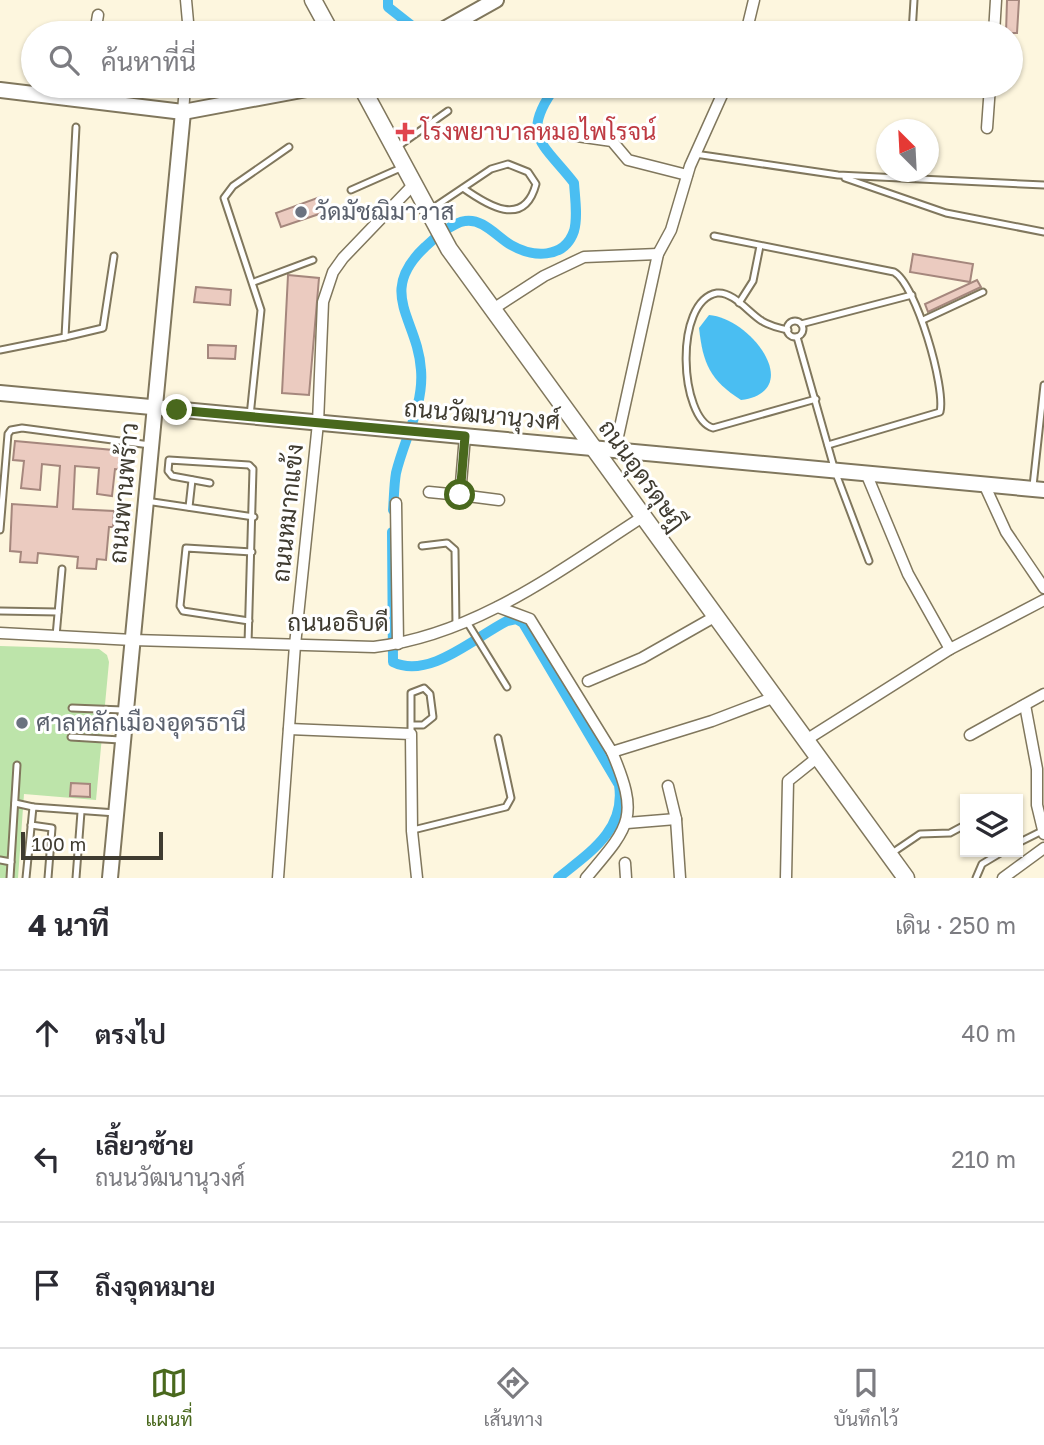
<!DOCTYPE html>
<html lang="th">
<head>
<meta charset="utf-8">
<style>
  :root { --surface:#fff; --page:#f2f2f3; --text:#2b2b33; --muted:#7c7c81; --line:#e1e1e2; --accent:#49681d }
  body { margin:0; font-family:"Golos Text",Sarabun,sans-serif; background:var(--page); color:var(--text) }
  .controls { position:absolute; right:21px; bottom:21px; display:grid; overflow:hidden; border-radius:0px; box-shadow:0 2px 5px #0004 }
  .controls button { width:63px; height:63px; display:grid; place-items:center; padding:0; border:0; border-bottom:2px solid var(--line); background:var(--surface); color:var(--text); font:35px sans-serif }
  .compass { position:absolute; left:876px; top:119px; width:63px; height:63px; border-radius:50%; background:var(--surface); box-shadow:0 2px 5px #0004; rotate:336deg }
  .scale { position:absolute; left:21px; bottom:18px; width:142px; box-sizing:border-box; padding-left:7px; border:4px solid #3f3b30; border-top:0; font-size:19px; line-height:24px; white-space:nowrap; color:#3f3b30; -webkit-text-stroke:5px #fff; paint-order:stroke }
  .stop { position:absolute; width:21px; height:21px; margin:-16px; border:5px solid #49681d; border-radius:50%; background:#fff }
  .stop.end { background:#49681d; border-color:#fff; box-shadow:0 2px 7px #0008 }
  .list { margin:0; padding:0; list-style:none }
  h2 { display:flex; justify-content:space-between; align-items:center; height:91px; margin:0; padding:0 28px; font-size:30px }
  h2 small { font-size:23px; font-weight:400; color:var(--muted) }
  .list li { display:grid; grid-template-columns:46px 1fr auto; gap:21px; align-items:center; box-sizing:border-box; height:126px; padding:0 28px; border-top:2px solid var(--line) }
  .list b { display:block; font-size:26px; white-space:nowrap }
  .list p { margin:0; font-size:23px; white-space:nowrap; color:var(--muted) }
  .list em { font-size:23px; font-style:normal; color:var(--muted) }
  .icon { flex:none; width:38px; height:38px; fill:none; stroke:currentColor; stroke-width:2; stroke-linecap:round; stroke-linejoin:round }
  .map { position:relative; flex:none; width:1044px; height:878px; overflow:hidden }
  .search { position:absolute; background:var(--surface); box-shadow:0 2px 5px #0004; left:21px; right:21px; top:21px; height:77px; display:flex; align-items:center; gap:18px; box-sizing:border-box; padding:0 24px; border-radius:38px; color:var(--muted); font-size:26px }
  .sheet { height:469px; background:var(--surface) }
  nav { display:flex; justify-content:space-around; align-items:center; box-sizing:border-box; height:98px; border-top:2px solid var(--line); background:var(--surface); font-size:19px; color:var(--muted) }
  nav a { display:grid; justify-items:center; gap:4px }
  nav .on { color:var(--accent) }
  .map>svg:first-child { display:block }
  .green { fill:#bde4aa }
  .water { fill:#4abef2 }
  .lines { fill:none; stroke-linecap:round; stroke-linejoin:round }
  .canal { stroke:#4abef2; stroke-width:10 }
  .building { fill:#ebcbc0; stroke:#a5877d; stroke-width:2 }
  .lane-casing { stroke:#80775d; stroke-width:9 }
  .street-casing { stroke:#80775d; stroke-width:13 }
  .secondary-casing { stroke:#80775d; stroke-width:18 }
  .primary-casing { stroke:#80775d; stroke-width:19 }
  .lane { stroke:#fff; stroke-width:5 }
  .street { stroke:#fff; stroke-width:10 }
  .secondary { stroke:#fff; stroke-width:14 }
  .primary { stroke:#fff; stroke-width:16 }
  .route { stroke:#49681d; stroke-width:9 }
  .health-dot { fill:#e0444e; stroke:#fff; stroke-width:2.5 }
  .worship-dot { fill:#6b7280; stroke:#fff; stroke-width:2.5 }
  .labels { text-anchor:middle; stroke-width:6; stroke-linejoin:round; paint-order:stroke }
  .health-label { font-size:24px; fill:#be3a42; stroke:#fff; text-anchor:start }
  .worship-label { font-size:24px; fill:#5b616d; stroke:#fff; text-anchor:start }
  .street-label { font-size:24px; fill:#3f3b30; stroke:#fff }
</style>
</head>
<body>
<div class="map">
<svg width="1044" height="878" viewBox="0 0 1044 878">
  <rect width="100%" height="100%" fill="#fdf6de"/>
  <!-- green -->
  <polygon class="green" points="0,646 99,649 107,655 109,662 96,800 24,794 18,878 0,878"/>
  <!-- water -->
  <path class="water" d="M709 315C751 318 806 391 741 400 710 380 703 364 699 328Z"/>
  <g class="lines">
    <!-- canal -->
    <g class="canal">
      <polyline points="388,0 388,7 421,33"/>
      <path d="M393 510C394 498 394 485 396 473 404 439 424 406 421 370 418 319 376 293 425 247 433 239 454 222 465 221 483 218 497 237 511 245 532 257 564 260 574 231 578 217 575 198 574 183 543 143 519 136 556 86"/>
      <path d="M392 532 393 662C429 680 475 637 507 621L516 619 523 623 619 785C626 830 589 853 558 878"/>
    </g>
  </g>
  <!-- building -->
  <g class="building">
    <polygon points="1007,0 1019,0 1017,33 1006,33"/>
    <polygon points="320,197 325,212 281,227 276,213"/>
    <polygon points="913,254 973,264 970,282 910,272"/>
    <polygon points="288,275 319,278 309,395 282,393"/>
    <polygon points="977,280 981,287 928,312 925,304"/>
    <polygon points="196,287 231,290 230,305 194,302"/>
    <polygon points="208,345 236,346 235,359 208,358"/>
    <polygon points="15,441 124,451 123,470 115,469 112,496 97,494 99,468 75,466 73,509 114,511 113,527 109,527 106,560 97,559 96,569 77,568 78,557 38,553 37,563 20,562 21,552 10,551 12,504 57,507 60,466 42,464 40,490 21,488 24,461 13,460"/>
    <polygon points="71,783 90,784 90,797 70,796"/>
  </g>
  <g class="lines">
    <!-- lane casing -->
    <g class="lane-casing">
      <g id="lane">
        <polyline points="912,33 914,0"/>
        <polyline points="397,147 448,111"/>
        <polyline points="695,154 838,175 1044,185"/>
        <polyline points="845,178 946,213 1044,232"/>
        <polyline points="351,190 403,167"/>
        <path d="M430 210 491 169 508 164 528 172 536 184C524 229 487 205 463 188"/>
        <path d="M714 236 894 272C916 284 946 388 940 412L828 445"/>
        <polyline points="254,282 313,260"/>
        <polyline points="739,303 753,281 760,246"/>
        <polyline points="923,320 983,292"/>
        <circle cx="795" cy="329" r="8"/>
        <polyline points="801,324 912,295"/>
        <path d="M788 330C779 328 770 326 762 321 750 314 733 291 717 293 673 301 680 419 713 428L816 399"/>
        <polyline points="65,337 103,328 114,256"/>
        <polyline points="797,337 835,471 869,561"/>
        <polyline points="0,350 65,337 76,127"/>
        <polyline points="250,416 261,310 224,198 233,186 289,147"/>
        <polyline points="210,483 172,476 168,471 169,460 249,465 253,469 248,644"/>
        <polyline points="1033,486 1044,385"/>
        <polyline points="146,501 254,517"/>
        <polyline points="189,507 192,480"/>
        <polyline points="0,530 8,434 11,430 22,428 150,445"/>
        <polyline points="422,546 447,543 455,550 456,627"/>
        <polyline points="0,611 58,612"/>
        <polyline points="249,621 183,611 180,606 186,548 252,552"/>
        <polyline points="467,622 507,687"/>
        <polyline points="56,636 62,569"/>
        <polyline points="72,708 123,710"/>
        <polyline points="411,725 423,725 433,717 430,694 424,688 411,693 411,734"/>
        <polyline points="71,737 120,740"/>
        <polyline points="15,803 33,807"/>
        <polyline points="31,825 52,828 48,878"/>
        <polyline points="413,830 506,807 511,798 498,738"/>
        <polyline points="1018,843 1042,831"/>
        <polyline points="892,853 920,834 950,833 965,825"/>
        <polyline points="0,860 11,862"/>
        <polyline points="10,878 17,765"/>
        <polyline points="26,878 33,807 116,813"/>
        <polyline points="76,878 81,812"/>
        <polyline points="976,878 982,864 1002,852"/>
      </g>
    </g>
    <!-- street casing -->
    <g class="street-casing">
      <g id="street">
        <polyline points="186,0 189,33"/>
        <polyline points="95,33 98,15"/>
        <polyline points="701,33 746,33"/>
        <polyline points="746,33 754,0"/>
        <polyline points="994,33 996,0"/>
        <polyline points="95,101 96,86"/>
        <polyline points="183,112 185,86"/>
        <polyline points="987,128 990,86"/>
        <polyline points="570,135 612,141 628,160 687,175"/>
        <polyline points="493,309 544,276 584,257 658,254"/>
        <polyline points="465,436 460,495 499,500"/>
        <polyline points="615,450 658,254 671,230 690,166 726,86"/>
        <polyline points="866,473 908,574 950,649"/>
        <polyline points="984,484 1006,532 1044,588"/>
        <polyline points="429,492 460,495"/>
        <polyline points="396,503 398,644"/>
        <polyline points="498,607 530,619 612,752 712,721 775,697"/>
        <path d="M0 633 133 640 374 647C476 635 560 570 644 516"/>
        <polyline points="588,681 642,658 716,616"/>
        <polyline points="1025,705 1037,769 1037,805 1044,834"/>
        <polyline points="289,729 411,734 412,831 417,878"/>
        <polyline points="970,735 1044,694"/>
        <polyline points="806,740 950,649 1044,600"/>
        <polyline points="668,786 676,819 680,878"/>
        <polyline points="627,823 676,819"/>
        <polyline points="625,863 626,878"/>
        <polyline points="278,878 295,645 318,423 323,302 333,272 343,258 413,185"/>
        <path d="M586 878C630 826 640 818 612 752"/>
        <polyline points="786,878 788,781 818,757"/>
        <polyline points="1003,878 1044,848"/>
      </g>
    </g>
    <!-- secondary casing -->
    <g class="secondary-casing">
      <g id="secondary">
        <polyline points="437,33 496,0"/>
        <polyline points="0,90 183,112 323,86"/>
        <polyline points="0,393 1044,490"/>
        <polyline points="110,878 183,112"/>
      </g>
    </g>
    <!-- primary casing -->
    <g class="primary-casing">
      <g id="primary">
        <polyline points="313,0 331,33"/>
        <polyline points="361,86 449,249 906,878"/>
      </g>
    </g>
    <!-- lane -->
    <use href="#lane" class="lane"/>
    <!-- street -->
    <use href="#street" class="street"/>
    <!-- secondary -->
    <use href="#secondary" class="secondary"/>
    <!-- primary -->
    <use href="#primary" class="primary"/>
  </g>
  <g class="lines">
    <!-- route -->
    <polyline class="route" points="177,410 465,436 460,495"/>
  </g>
  <!-- markers -->
  <path class="health-dot" d="M401.5 121.5h7v7h7v7h-7v7h-7v-7h-7v-7h7z"/>
  <g class="worship-dot">
    <circle cx="301" cy="212" r="7"/>
    <circle cx="22" cy="723" r="7"/>
  </g>
  <g class="labels">
    <!-- health labels -->
    <g class="health-label">
      <text x="421" y="140">โรงพยาบาลหมอไพโรจน์</text>
    </g>
    <!-- worship labels -->
    <g class="worship-label">
      <text x="315" y="220">วัดมัชฌิมาวาส</text>
      <text x="36" y="731">ศาลหลักเมืองอุดรธานี</text>
    </g>
    <!-- street labels -->
    <g class="street-label">
      <text transform="translate(482 415) rotate(5)" y="8">ถนนวัฒนานุวงศ์</text>
      <text transform="translate(642 475) rotate(54)" y="8">ถนนอุดรดุษฎี</text>
      <text transform="translate(124 493) rotate(-85)" y="8">ถนนพานพร้าว</text>
      <text transform="translate(288 513) rotate(-84)" y="8">ถนนหมากแข้ง</text>
      <text x="338" y="631">ถนนอธิบดี</text>
    </g>
  </g>
</svg>
<div class="controls">
<button><svg class="icon" aria-label="layers" viewBox="0 0 24 24"><path d="M12 4l9 5-9 5-9-5zM3 14l9 5 9-5"/></svg></button>
</div>
<svg class="compass" viewBox="-18 -18 36 36"><path d="M0-13l5 13h-10z" fill="#e53935"/><path d="M0 13l5-13h-10z" fill="#7c7c81"/></svg>
<div class="scale">100 m</div>
<div class="stop" style="left:460px;top:495px"></div>
<div class="stop end" style="left:177px;top:410px"></div>
<div class="search"><svg class="icon" aria-label="search" viewBox="0 0 24 24"><circle cx="10" cy="10" r="6"/><path d="M15 15l6 6"/></svg>ค้นหาที่นี่</div>
</div>
<section class="sheet">
<h2>4 นาที<small>เดิน · 250 m</small></h2>
<ul class="list">
<li><svg class="icon" aria-label="ahead" viewBox="0 0 24 24"><path d="M12 20V5M6 11l6-6 6 6"/></svg><div><b>ตรงไป</b></div><em>40 m</em></li>
<li><svg class="icon" aria-label="left" viewBox="0 0 24 24"><path d="M17 20v-9H6M10 6l-5 5 5 5"/></svg><div><b>เลี้ยวซ้าย</b><p>ถนนวัฒนานุวงศ์</p></div><em>210 m</em></li>
<li><svg class="icon" aria-label="arrive" viewBox="0 0 24 24"><path d="M6 21V4h12l-3 4 3 4H6"/></svg><div><b>ถึงจุดหมาย</b></div></li>
</ul>
</section>
<nav>
<a class="on"><svg class="icon" aria-label="map" viewBox="0 0 24 24"><path d="M3 6l6-2 6 2 6-2v14l-6 2-6-2-6 2zM9 4v14M15 6v14"/></svg>แผนที่</a>
<a><svg class="icon" aria-label="directions" viewBox="0 0 24 24"><path d="M12 3l9 9-9 9-9-9zM9 14v-3h6M13 9l2 2-2 2"/></svg>เส้นทาง</a>
<a><svg class="icon" aria-label="saved" viewBox="0 0 24 24"><path d="M7 4h10v16l-5-4-5 4z"/></svg>บันทึกไว้</a>
</nav>
</body>
</html>
